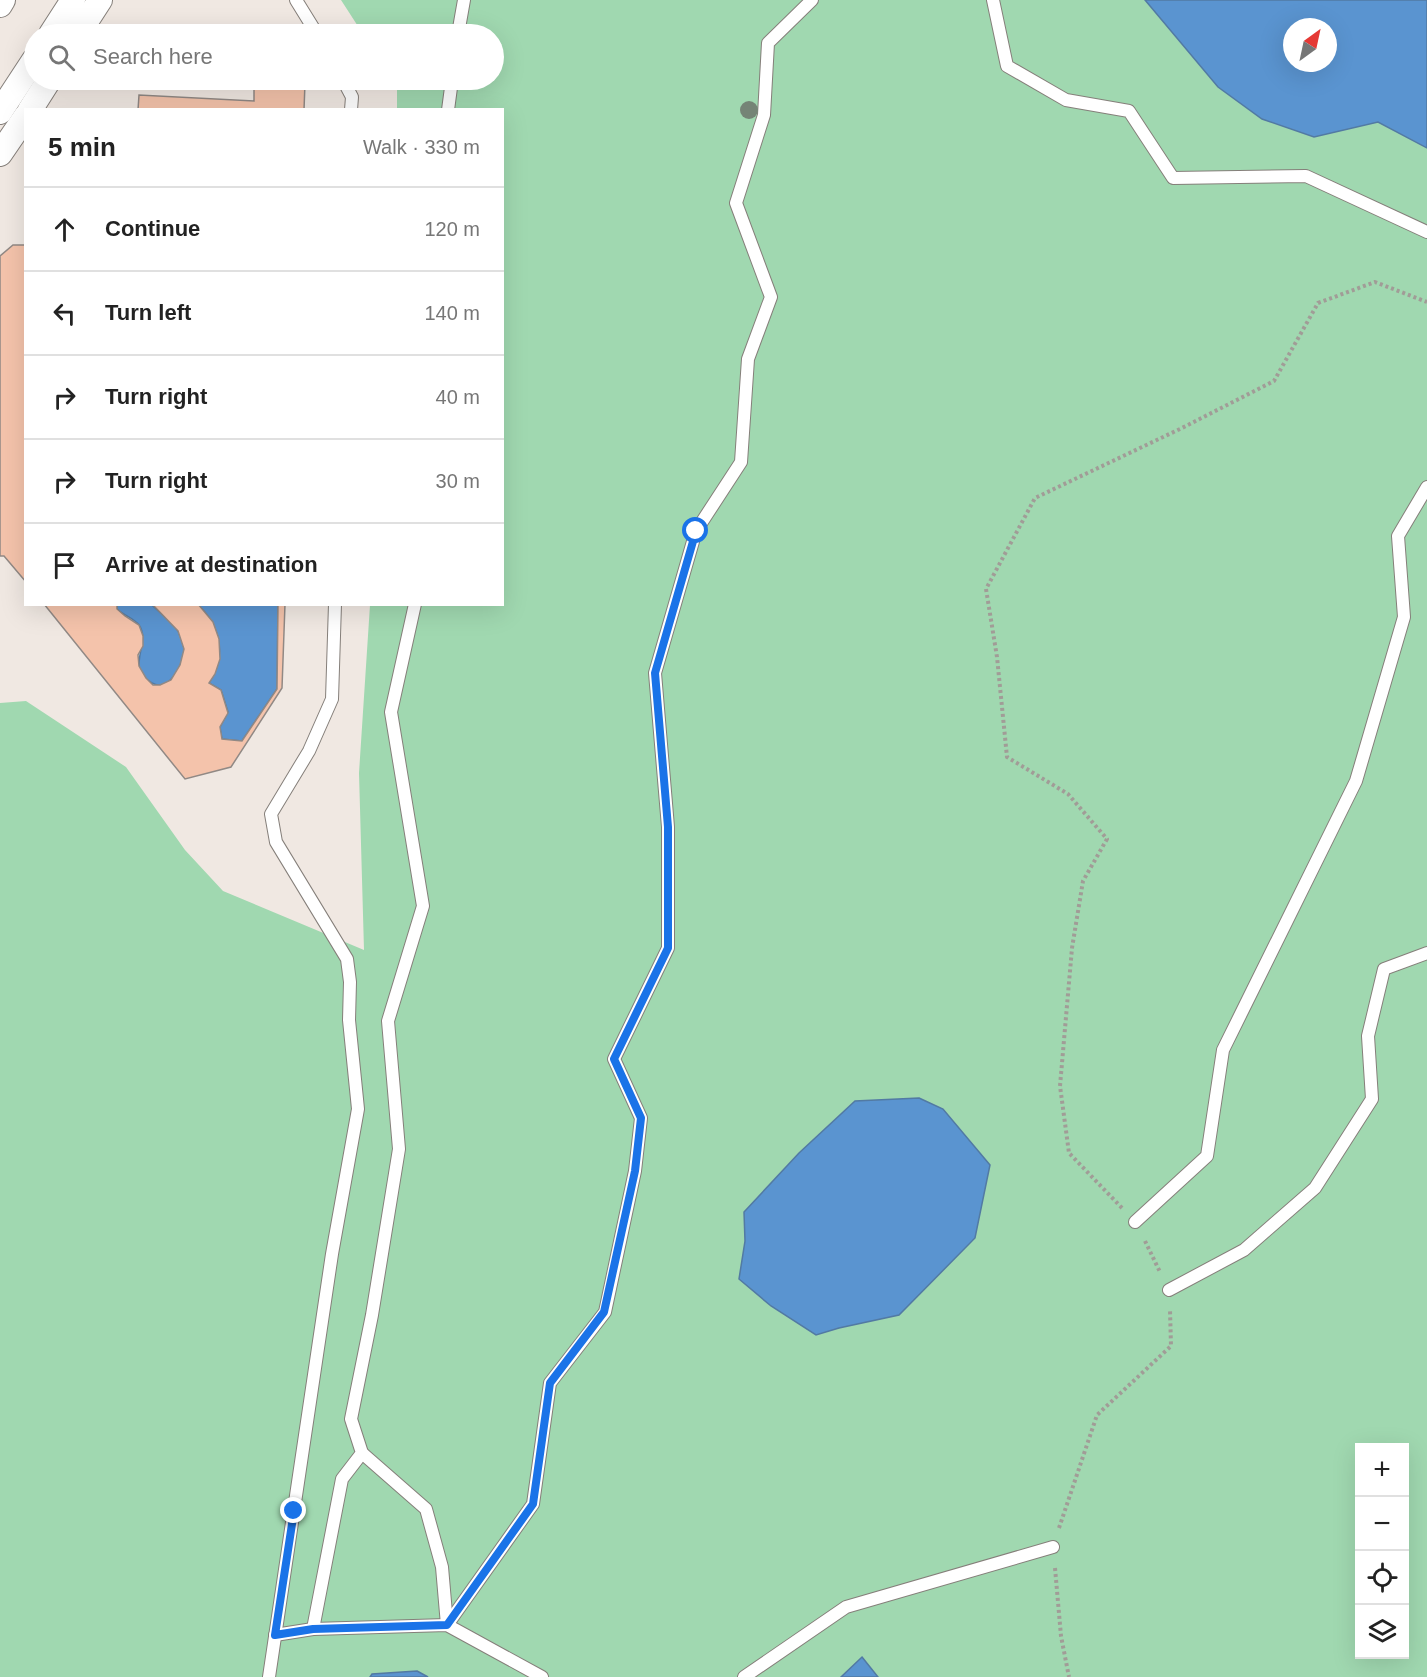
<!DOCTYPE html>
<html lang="en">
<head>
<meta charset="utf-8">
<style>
  :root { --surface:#fff; --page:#f6f6f6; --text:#222; --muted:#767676; --line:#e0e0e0 }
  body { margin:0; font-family:Arial,sans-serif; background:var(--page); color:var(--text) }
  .controls { position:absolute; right:18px; bottom:18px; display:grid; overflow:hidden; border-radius:0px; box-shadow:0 6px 24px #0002 }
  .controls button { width:54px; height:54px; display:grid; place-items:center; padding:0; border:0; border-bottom:2px solid var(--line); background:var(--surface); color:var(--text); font:30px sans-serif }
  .compass { position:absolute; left:1283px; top:18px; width:54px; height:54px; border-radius:50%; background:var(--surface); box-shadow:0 6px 24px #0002; rotate:33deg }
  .stop { position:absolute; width:18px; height:18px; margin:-14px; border:4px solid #1a73e8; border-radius:50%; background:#fff }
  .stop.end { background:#1a73e8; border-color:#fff; box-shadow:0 2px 6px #0008 }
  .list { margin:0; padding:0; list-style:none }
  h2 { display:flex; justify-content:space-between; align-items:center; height:78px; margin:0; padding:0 24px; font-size:26px }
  h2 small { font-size:20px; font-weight:400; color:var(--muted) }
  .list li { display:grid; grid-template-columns:39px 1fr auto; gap:18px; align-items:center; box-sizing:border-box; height:84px; padding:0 24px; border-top:2px solid var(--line) }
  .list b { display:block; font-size:22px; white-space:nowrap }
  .list em { font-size:20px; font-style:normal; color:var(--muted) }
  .icon { flex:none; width:33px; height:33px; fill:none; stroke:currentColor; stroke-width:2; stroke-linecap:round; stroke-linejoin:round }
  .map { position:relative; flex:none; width:1427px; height:1677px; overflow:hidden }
  .search { position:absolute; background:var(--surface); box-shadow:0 6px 24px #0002; left:24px; top:24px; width:480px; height:66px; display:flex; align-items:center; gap:15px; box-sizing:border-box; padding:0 21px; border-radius:33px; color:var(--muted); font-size:22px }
  .panel { position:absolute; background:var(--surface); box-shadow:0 6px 24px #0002; left:24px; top:108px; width:480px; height:498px; border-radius:0px }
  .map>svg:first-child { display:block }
  .green { fill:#a0d8b0; fill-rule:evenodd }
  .water { fill:#5a94d0; stroke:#527aa3; stroke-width:1.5; fill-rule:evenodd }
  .building { fill:#f4c3ab; stroke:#918985; stroke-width:1.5 }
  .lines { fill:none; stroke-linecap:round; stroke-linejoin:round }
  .lane-casing { stroke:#857f7a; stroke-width:14 }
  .street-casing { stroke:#857f7a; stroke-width:26 }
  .path { stroke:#a19c97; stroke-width:4; stroke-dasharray:3 3; stroke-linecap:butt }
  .lane { stroke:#fff; stroke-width:12 }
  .street { stroke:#fff; stroke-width:24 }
  .tree { fill:#758476 }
  .route { stroke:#1a73e8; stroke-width:8 }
</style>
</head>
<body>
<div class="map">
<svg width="1427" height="1677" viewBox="0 0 1427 1677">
  <rect width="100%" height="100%" fill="#f0e8e2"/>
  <!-- green -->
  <path class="green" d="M341 0H1427V1677H0V703L26 701 126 767 185 850 223 891 364 950 359 773 370 605 502 604V110L397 109V84L394 80H494V34H363ZM1292 27H1328V63H1292ZM1360 1448H1404V1654H1360Z"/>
  <!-- water -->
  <g class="water">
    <path d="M1145 0H1427V148L1378 122 1314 137 1262 119 1218 87ZM1292 27H1328V63H1292Z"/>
    <path d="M117 605H152C160 613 172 621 178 631 180 635 183 644 184 648 185 663 169 693 152 683 124 668 152 643 139 625 134 618 123 615 117 609Z"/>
    <path d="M198 605H278L277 689 242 741 222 739 220 727 228 712 221 690 209 683C227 657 221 626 198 605Z"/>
    <polygon points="919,1098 943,1109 990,1165 975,1238 899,1315 839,1328 816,1335 771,1306 739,1279 745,1241 744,1212 799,1153 855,1101"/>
    <polygon points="862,1657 878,1677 841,1677"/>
    <polygon points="417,1671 428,1677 370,1677 372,1674"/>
  </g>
  <!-- building -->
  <g class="building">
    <polygon points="128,80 149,80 142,89"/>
    <polygon points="254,80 305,83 304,110 138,110 139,95 254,101"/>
    <polygon points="13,245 26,245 26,582 4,556 0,556 0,256"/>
    <polygon points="44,604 117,604 117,609 125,616 139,625 143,636 143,646 138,655 139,666 146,678 153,685 160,685 171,680 180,665 184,649 178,631 152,604 198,604 213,622 219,639 220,659 215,674 209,683 221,690 228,713 220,727 222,739 242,741 277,689 278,604 285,604 282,688 231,767 185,779"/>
  </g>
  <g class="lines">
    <!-- lane casing -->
    <g class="lane-casing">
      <g id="lane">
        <polyline points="296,0 317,34"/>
        <polyline points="993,0 1007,66 1066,100 1129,111 1173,178 1306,176 1427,232"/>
        <polyline points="458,34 464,0"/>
        <polyline points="343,80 352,97 351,110"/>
        <polyline points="448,110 452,80"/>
        <polyline points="1135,1222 1207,1156 1223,1050 1356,781 1404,617 1398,536 1427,487"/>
        <polyline points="1169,1290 1244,1250 1315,1188 1372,1099 1368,1036 1384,969 1427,953"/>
        <polyline points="362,1453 426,1509 442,1567 447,1625"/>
        <polyline points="447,1625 533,1504 550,1383 605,1312 635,1171 641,1118 614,1059 668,948 668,827 655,673 696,531 741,462 748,359 771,297 736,203 764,115 768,43 812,0"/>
        <polyline points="313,1629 342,1479 362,1453 351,1419 372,1315 399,1149 388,1021 423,906 391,712 415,604"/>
        <polyline points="275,1635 313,1629 447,1625 542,1677"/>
        <polyline points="269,1677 332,1254 358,1109 349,1020 350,982 347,959 276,842 271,814 309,751 332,699 335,604"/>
        <polyline points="744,1677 846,1607 1053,1547"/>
      </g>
    </g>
    <!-- street casing -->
    <g class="street-casing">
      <g id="street">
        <polyline points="0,5 3,0"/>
        <polyline points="51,34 73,0"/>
        <polyline points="78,34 100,0"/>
        <polyline points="30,110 49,80"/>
        <polyline points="0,112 34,60"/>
        <polyline points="0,154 26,116"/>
      </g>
    </g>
    <!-- path -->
    <g class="path">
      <polyline points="1122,1208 1069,1153 1060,1086 1072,948 1083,881 1107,839 1068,794 1007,757 997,657 986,589 1035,498 1182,428 1274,381 1318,303 1375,282 1427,302"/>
      <polyline points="1145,1241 1160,1272"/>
      <polyline points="1059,1528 1097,1415 1171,1346 1170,1310"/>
      <polyline points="1055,1568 1061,1636 1069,1677"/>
    </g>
    <!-- lane -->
    <use href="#lane" class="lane"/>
    <!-- street -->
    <use href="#street" class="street"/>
  </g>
  <!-- trees -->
  <circle class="tree" cx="749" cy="110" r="9"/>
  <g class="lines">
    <!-- route -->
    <polyline class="route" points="294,1511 275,1635 313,1629 447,1625 533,1504 550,1383 604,1312 635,1171 641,1118 614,1059 668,948 668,827 655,673 696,531"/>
  </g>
</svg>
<div class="controls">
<button>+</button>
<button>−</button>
<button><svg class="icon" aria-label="locate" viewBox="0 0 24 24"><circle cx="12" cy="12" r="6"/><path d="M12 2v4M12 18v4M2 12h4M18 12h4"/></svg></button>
<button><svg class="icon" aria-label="layers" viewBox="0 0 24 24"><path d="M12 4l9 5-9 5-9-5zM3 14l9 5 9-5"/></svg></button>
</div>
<svg class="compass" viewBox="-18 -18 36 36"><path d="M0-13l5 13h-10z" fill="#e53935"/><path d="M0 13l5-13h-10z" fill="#767676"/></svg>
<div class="stop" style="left:696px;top:531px"></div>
<div class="stop end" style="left:294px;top:1511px"></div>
<div class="search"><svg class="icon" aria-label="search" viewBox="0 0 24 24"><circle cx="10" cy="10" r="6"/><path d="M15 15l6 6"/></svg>Search here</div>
<section class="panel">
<h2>5 min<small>Walk · 330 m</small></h2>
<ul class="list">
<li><svg class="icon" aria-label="ahead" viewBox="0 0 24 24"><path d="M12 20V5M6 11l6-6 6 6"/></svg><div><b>Continue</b></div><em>120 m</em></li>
<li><svg class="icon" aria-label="left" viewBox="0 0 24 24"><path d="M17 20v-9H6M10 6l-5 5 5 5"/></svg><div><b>Turn left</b></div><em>140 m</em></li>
<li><svg class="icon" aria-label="right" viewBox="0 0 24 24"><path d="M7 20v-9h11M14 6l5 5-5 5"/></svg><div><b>Turn right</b></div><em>40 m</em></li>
<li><svg class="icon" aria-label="right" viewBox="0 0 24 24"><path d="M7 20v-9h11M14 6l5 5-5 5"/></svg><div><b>Turn right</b></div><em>30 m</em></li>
<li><svg class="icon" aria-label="arrive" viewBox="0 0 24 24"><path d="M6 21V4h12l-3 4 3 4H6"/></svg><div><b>Arrive at destination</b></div></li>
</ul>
</section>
</div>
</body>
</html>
